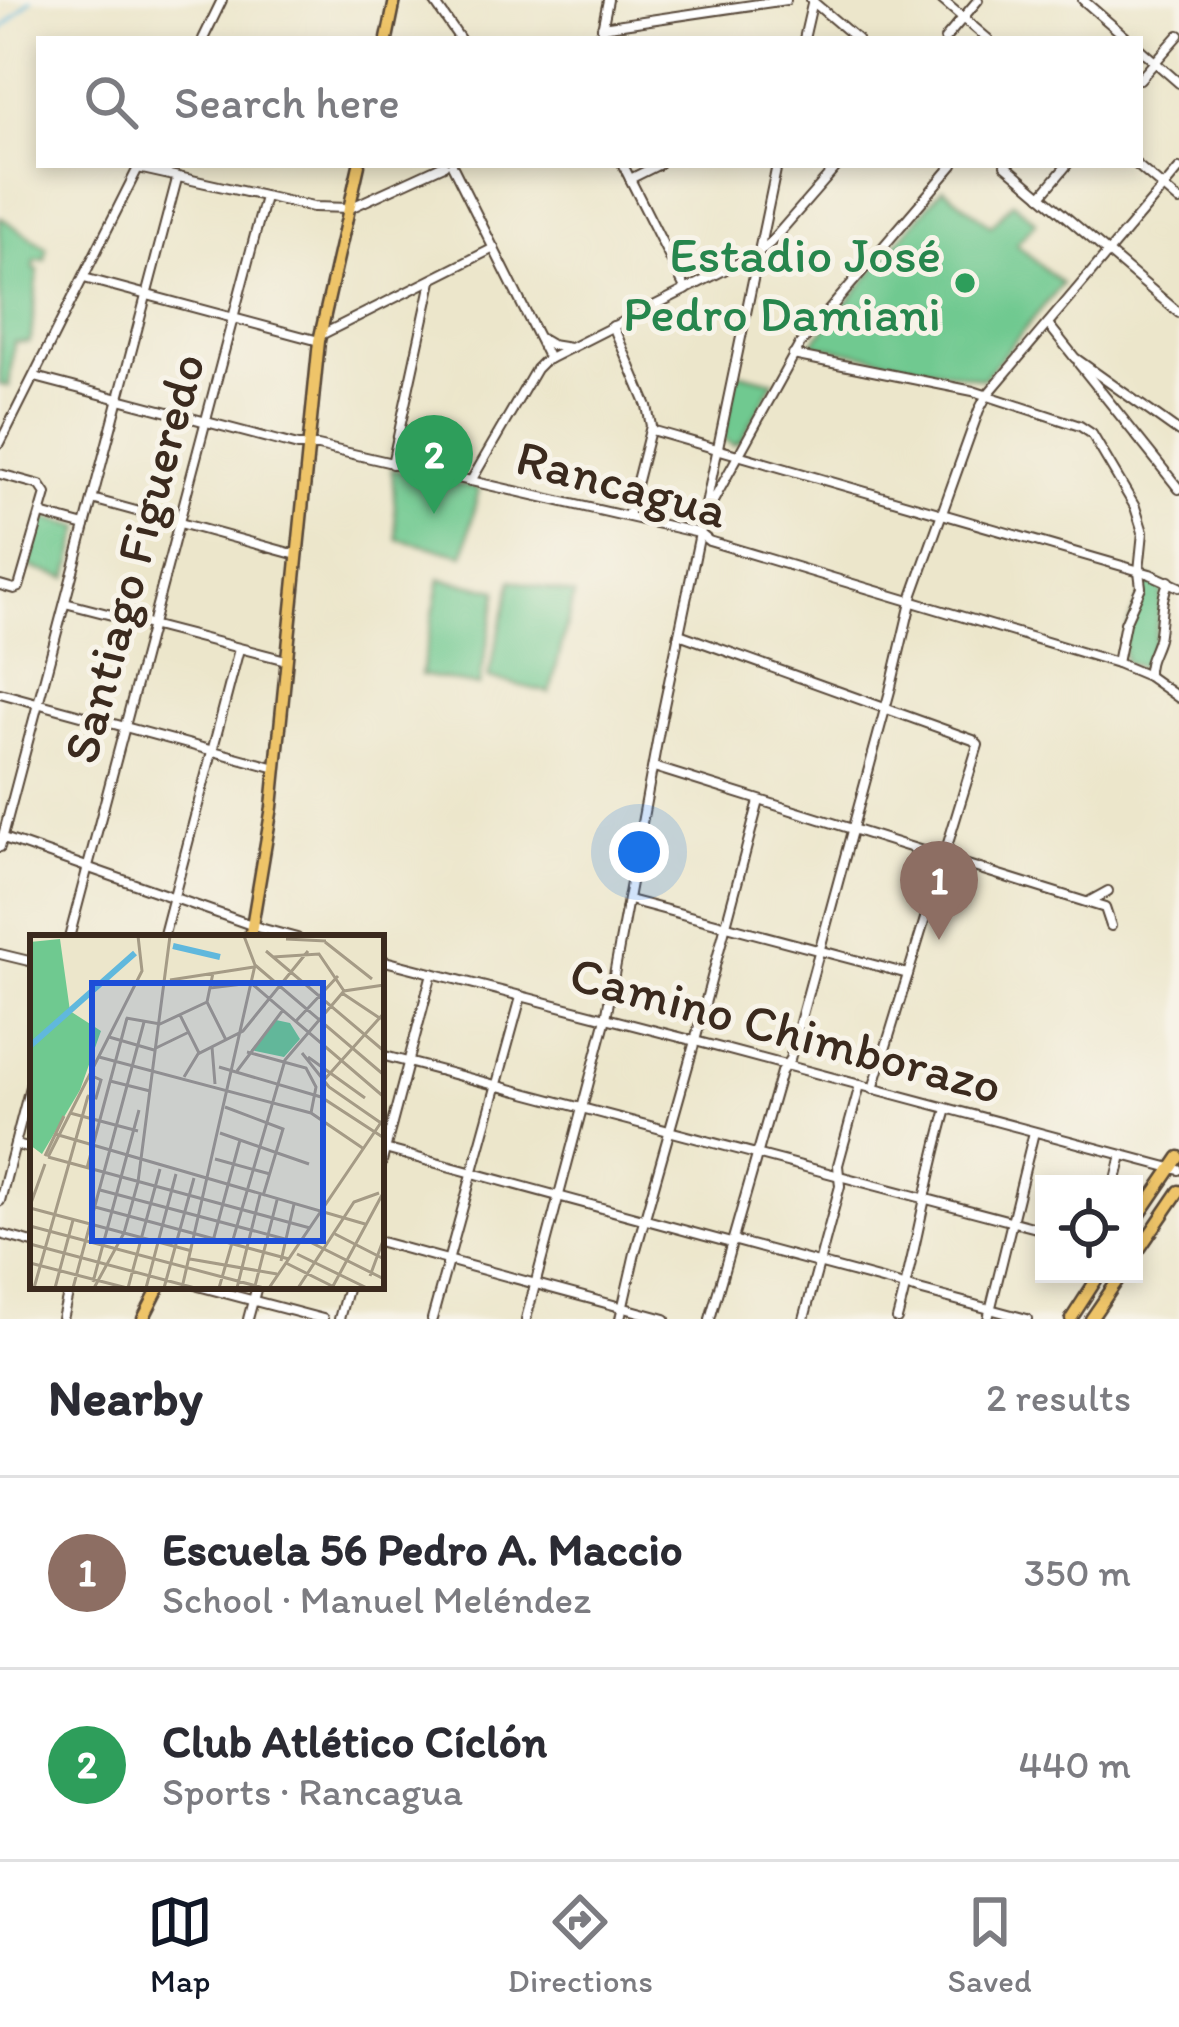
<!DOCTYPE html>
<html lang="en">
<head>
<meta charset="utf-8">
<style>
  :root { --surface:#fff; --page:#f7f7f7; --text:#2b2b33; --muted:#7c7c81; --line:#e1e1e2; --accent:#111827 }
  body { margin:0; font-family:Itim,sans-serif; background:var(--page); color:var(--text) }
  .controls { position:absolute; right:36px; bottom:36px; display:grid; overflow:hidden; border-radius:0px; box-shadow:0 6px 18px #0003 }
  .controls button { width:108px; height:108px; display:grid; place-items:center; padding:0; border:0; border-bottom:3px solid var(--line); background:var(--surface); color:var(--text); font:60px sans-serif }
  .you { position:absolute; left:639px; top:852px; width:42px; height:42px; margin:-30px; border:9px solid #fff; border-radius:50%; background:#1a73e8; box-shadow:0 0 0 18px #1a73e833 }
  .badge { display:grid; place-items:center; width:78px; height:78px; border-radius:50%; background:var(--accent); color:#fff; font-size:39px; font-weight:700 }
  .pin { position:absolute; translate:-50% -99px; filter:drop-shadow(0 3px 6px #0008) }
  .pin::after { content:''; position:absolute; top:63px; width:42px; height:36px; background:inherit; clip-path:polygon(0 0,100% 0,50% 100%) }
  .list { margin:0; padding:0; list-style:none }
  h2 { display:flex; justify-content:space-between; align-items:center; height:156px; margin:0; padding:0 48px; font-size:51px }
  h2 small { font-size:39px; font-weight:400; color:var(--muted) }
  .list li { display:grid; grid-template-columns:78px 1fr auto; gap:36px; align-items:center; box-sizing:border-box; height:192px; padding:0 48px; border-top:3px solid var(--line) }
  .list b { display:block; font-size:45px; white-space:nowrap }
  .list p { margin:0; font-size:39px; white-space:nowrap; color:var(--muted) }
  .list em { font-size:39px; font-style:normal; color:var(--muted) }
  .icon { flex:none; width:66px; height:66px; fill:none; stroke:currentColor; stroke-width:2; stroke-linecap:round; stroke-linejoin:round }
  .map { position:relative; flex:none; width:1179px; height:1319px; overflow:hidden }
  .search { position:absolute; background:var(--surface); box-shadow:0 6px 18px #0003; left:36px; right:36px; top:36px; height:132px; display:flex; align-items:center; gap:30px; box-sizing:border-box; padding:0 42px; border-radius:0px; color:var(--muted); font-size:45px }
  .sheet { height:540px; background:var(--surface) }
  nav { display:flex; justify-content:space-around; align-items:center; box-sizing:border-box; height:168px; border-top:3px solid var(--line); background:var(--surface); font-size:33px; color:var(--muted) }
  nav a { display:grid; justify-items:center; gap:6px }
  nav .on { color:var(--accent) }
  .map>svg:first-child { display:block }
  .green { fill:#6fc990; stroke:#557a57; stroke-width:3 }
  .lines { fill:none; stroke-linecap:round; stroke-linejoin:round }
  .stream { stroke:#60b8dd; stroke-width:3 }
  .minor-casing { stroke:#564638; stroke-width:12 }
  .major-casing { stroke:#564638; stroke-width:15 }
  .minor { stroke:#fff; stroke-width:8 }
  .major { stroke:#eec469; stroke-width:10 }
  .leisure-dot { fill:#2e9e5b; stroke:#f7f3e8; stroke-width:4.5 }
  .labels { text-anchor:middle; stroke-width:10; stroke-linejoin:round; paint-order:stroke }
  .leisure-label { font-size:51px; fill:#27864d; stroke:#f7f3e8; text-anchor:end }
  .street-label { font-size:51px; fill:#3b2a1e; stroke:#f7f3e8 }
  .inset-river { fill:none; stroke:#60b8dd; stroke-width:6 }
  .inset-road { fill:none; stroke:#a59b86; stroke-width:3 }
  .view { fill:#1d4ed8; fill-opacity:0.15; stroke:#1d4ed8; stroke-width:6 }
  .inset-edge { fill:none; stroke:#3b2a1e; stroke-width:6 }
</style>
</head>
<body>
<div class="map">
<svg width="1179" height="1319" viewBox="0 0 1179 1319">
  <rect width="100%" height="100%" fill="#f7f3e8"/>
  <filter id="ink" filterUnits="userSpaceOnUse"><feTurbulence type="fractalNoise" baseFrequency=".00833" numOctaves="2"/><feDisplacementMap in="SourceGraphic" scale="24" xChannelSelector="R" yChannelSelector="G"/><feConvolveMatrix kernelMatrix="1 2 1 2 8 2 1 2 1" color-interpolation-filters="sRGB"/></filter>
  <filter id="wash" filterUnits="userSpaceOnUse"><feTurbulence type="fractalNoise" baseFrequency=".004" numOctaves="4" result="noise"/><feDisplacementMap in="SourceGraphic" scale="48" xChannelSelector="R" yChannelSelector="G"/><feGaussianBlur stdDeviation="2.7" result="paint"/><feColorMatrix in="noise" values="0 0 0 0 0 0 0 0 0 0 0 0 0 0 0 0 0 1.4 0 .05"/><feComposite in="paint" operator="in"/></filter>
  <g filter="url(#wash)">
    <rect width="100%" height="100%" fill="#ece6cb"/>
    <!-- green -->
    <g class="green">
      <polygon points="943,188 991,226 1013,202 1036,222 1016,244 1062,284 983,379 812,344"/>
      <polygon points="0,217 47,248 45,260 35,260 34,269 38,270 31,338 29,342 14,342 9,386 0,385"/>
      <polygon points="737,372 774,381 741,441 733,445 723,439"/>
      <polygon points="392,469 479,489 464,555 397,539"/>
      <polygon points="42,517 81,527 68,578 28,567"/>
      <path d="M1149 578 1163 585 1154 643 1142 668 1125 662C1117 636 1139 605 1146 579Z"/>
      <polygon points="440,579 498,590 479,686 421,675"/>
      <polygon points="512,580 574,595 550,693 488,678"/>
    </g>
    <g class="lines">
      <!-- stream -->
      <polyline class="stream" points="0,31 31,0"/>
    </g>
  </g>
  <g filter="url(#ink)">
    <g class="lines">
      <!-- minor casing -->
      <g class="minor-casing">
        <g id="minor">
          <polyline points="433,0 460,39"/>
          <polyline points="811,0 857,39"/>
          <polyline points="942,0 988,39"/>
          <polyline points="1083,0 1128,39"/>
          <polyline points="602,27 786,0"/>
          <polyline points="203,39 222,0"/>
          <polyline points="600,39 608,0"/>
          <polyline points="804,39 813,0"/>
          <polyline points="945,39 978,0"/>
          <polyline points="1140,49 1179,83"/>
          <polyline points="1140,79 1179,35"/>
          <polyline points="452,165 549,359"/>
          <polyline points="623,165 686,290"/>
          <polyline points="1005,165 1179,313"/>
          <polyline points="1137,165 1179,201"/>
          <polyline points="138,168 313,207 350,208 444,165"/>
          <polyline points="630,179 658,165"/>
          <polyline points="1041,196 1067,165"/>
          <polyline points="84,278 319,341"/>
          <polyline points="1048,324 1075,358 1179,432"/>
          <polyline points="613,326 647,406 651,426 628,516"/>
          <polyline points="321,335 494,248"/>
          <polyline points="539,338 551,345 570,348"/>
          <polyline points="793,355 973,391 1080,426 1092,434 1135,507 1143,532 1139,571 1141,587 1125,623 1117,663"/>
          <polyline points="1079,364 1179,489"/>
          <polyline points="35,377 298,446 318,446 699,533 709,541 1117,663 1148,676 1179,698"/>
          <polyline points="651,430 1150,574 1179,587"/>
          <polyline points="0,443 139,166"/>
          <polyline points="392,464 432,281"/>
          <polyline points="0,474 40,485 46,494 19,587 14,589 0,585"/>
          <polyline points="471,481 536,369 543,362 758,253 770,243 838,165"/>
          <polyline points="92,499 297,555"/>
          <polyline points="41,514 85,526"/>
          <polyline points="706,514 800,344 953,165"/>
          <polyline points="65,603 286,660"/>
          <polyline points="679,634 973,740 978,745 873,1089"/>
          <path d="M1148 676C1147 661 1154 653 1158 639 1162 620 1160 599 1169 581"/>
          <polyline points="0,693 276,768"/>
          <polyline points="654,767 1105,908 1111,926"/>
          <polyline points="1,837 260,928 297,938"/>
          <polyline points="0,847 177,179"/>
          <polyline points="629,900 908,974"/>
          <polyline points="1088,902 1108,891"/>
          <polyline points="69,938 265,197"/>
          <polyline points="163,938 239,649"/>
          <polyline points="0,954 33,962"/>
          <polyline points="381,960 695,1041 1179,1170"/>
          <polyline points="381,1055 1044,1230"/>
          <polyline points="15,1145 33,1149"/>
          <polyline points="381,1148 731,1243 736,1241 1027,1319"/>
          <polyline points="381,1165 432,973"/>
          <polyline points="1115,1184 1122,1155"/>
          <polyline points="0,1201 33,1075"/>
          <polyline points="0,1234 33,1243"/>
          <polyline points="381,1242 665,1319"/>
          <polyline points="198,1286 323,1319"/>
          <polyline points="62,1319 70,1286"/>
          <polyline points="248,1319 257,1286"/>
          <polyline points="339,1319 348,1286"/>
          <polyline points="432,1319 521,997"/>
          <polyline points="526,1319 606,1018 661,720 777,165"/>
          <polyline points="620,1319 635,1253 695,1041 759,801"/>
          <polyline points="710,1319 781,1072 790,1059 890,691 913,594 979,410 987,395 1179,169"/>
          <polyline points="804,1319 840,1186 838,1165 860,1085"/>
          <path d="M897 1319C916 1249 927 1178 947 1109"/>
          <polyline points="988,1319 1034,1132"/>
        </g>
      </g>
      <!-- major casing -->
      <g class="major-casing">
        <g id="major">
          <polyline points="387,39 395,0"/>
          <polyline points="250,938 272,807 319,341 359,165"/>
          <polyline points="1134,1223 1179,1157"/>
          <polyline points="1134,1257 1179,1191"/>
          <polyline points="143,1319 160,1286"/>
          <polyline points="1071,1319 1100,1274"/>
          <polyline points="1091,1319 1122,1274"/>
        </g>
      </g>
      <!-- minor -->
      <use href="#minor" class="minor"/>
      <!-- major -->
      <use href="#major" class="major"/>
    </g>
  </g>
  <!-- markers -->
  <circle class="leisure-dot" cx="965" cy="283" r="12"/>
  <g class="labels">
    <!-- leisure labels -->
    <g class="leisure-label">
      <text x="941" y="272">Estadio José<tspan x="941" dy="59">Pedro Damiani</tspan></text>
    </g>
    <!-- street labels -->
    <g class="street-label">
      <text transform="translate(622 483) rotate(15)" y="18">Rancagua</text>
      <text transform="translate(133 558) rotate(-75)" y="18">Santiago Figueredo</text>
      <text transform="translate(786 1029) rotate(15)" y="18">Camino Chimborazo</text>
    </g>
  </g>
  <!-- overview -->
  <g transform="translate(30 935)">
    <rect width="354" height="354" fill="#ece6cb"/>
    <path d="M30 4 40 76 71 96 50 155 12 219 0 210V7ZM246 85 260 88 270 104 254 122 221 115Z" fill="#6fc990"/>
    <path class="inset-river" d="M143 11 190 22M0 111 105 18"/>
    <path class="inset-road" d="M256 4 296 6M295 7 342 44M236 16 354 116M243 22 289 19 314 56M225 30 354 140M183 38 177 67 196 105M140 45 224 32M180 53 221 48 354 162M312 58 351 84M150 80 169 118M96 83 130 89 177 67M266 86 308 41M79 102 124 115M182 112 185 149M126 113 159 97M217 117 276 133 286 152 281 178M272 118 299 152 351 188M69 122 281 178 334 214M278 122 335 163M189 132 291 162 354 203M207 136 253 75M154 142 168 119 213 96 278 16M294 145 354 78M80 146 120 156M57 161 66 163 71 145 60 140M195 172 253 194 233 261M40 178 108 196M190 198 279 229M25 199 335 289M15 221 34 181M18 222 280 293M18 222 112 36 108 1M185 224 240 239M57 233 97 83M70 255 270 308M0 271 15 229M65 272 259 324M0 273 162 316M0 291 234 353M305 299 354 324M276 305 354 344M183 306 210 205M0 309 165 353M267 319 337 353M160 324 247 339M251 326 264 269M0 328 97 353M256 328 306 353M340 341 354 303M63 347 109 175M225 351 247 265M4 353 58 161M25 353 43 285M43 353 114 87M64 353 94 298 108 247 140 1M98 353 130 234M116 353 146 239M134 353 164 243M152 353 225 30 214 1M189 353 255 125 314 56 354 50M207 353 230 260M239 353 354 183M268 353 324 267 349 258M302 353 352 260"/>
    <path class="view" d="M62 48H293V306H62Z"/>
    <rect width="354" height="354" class="inset-edge"/>
  </g>
</svg>
<div class="controls">
<button><svg class="icon" aria-label="locate" viewBox="0 0 24 24"><circle cx="12" cy="12" r="6"/><path d="M12 2v4M12 18v4M2 12h4M18 12h4"/></svg></button>
</div>
<div class="you"></div>
<div class="pin badge" style="left:939px;top:940px;background:#8d6e63">1</div>
<div class="pin badge" style="left:434px;top:514px;background:#2e9e5b">2</div>
<div class="search"><svg class="icon" aria-label="search" viewBox="0 0 24 24"><circle cx="10" cy="10" r="6"/><path d="M15 15l6 6"/></svg>Search here</div>
</div>
<section class="sheet">
<h2>Nearby<small>2 results</small></h2>
<ul class="list">
<li><span class="badge" style="background:#8d6e63">1</span><div><b>Escuela 56 Pedro A. Maccio</b><p>School · Manuel Meléndez</p></div><em>350 m</em></li>
<li><span class="badge" style="background:#2e9e5b">2</span><div><b>Club Atlético Cíclón</b><p>Sports · Rancagua</p></div><em>440 m</em></li>
</ul>
</section>
<nav>
<a class="on"><svg class="icon" aria-label="map" viewBox="0 0 24 24"><path d="M3 6l6-2 6 2 6-2v14l-6 2-6-2-6 2zM9 4v14M15 6v14"/></svg>Map</a>
<a><svg class="icon" aria-label="directions" viewBox="0 0 24 24"><path d="M12 3l9 9-9 9-9-9zM9 14v-3h6M13 9l2 2-2 2"/></svg>Directions</a>
<a><svg class="icon" aria-label="saved" viewBox="0 0 24 24"><path d="M7 4h10v16l-5-4-5 4z"/></svg>Saved</a>
</nav>
</body>
</html>
